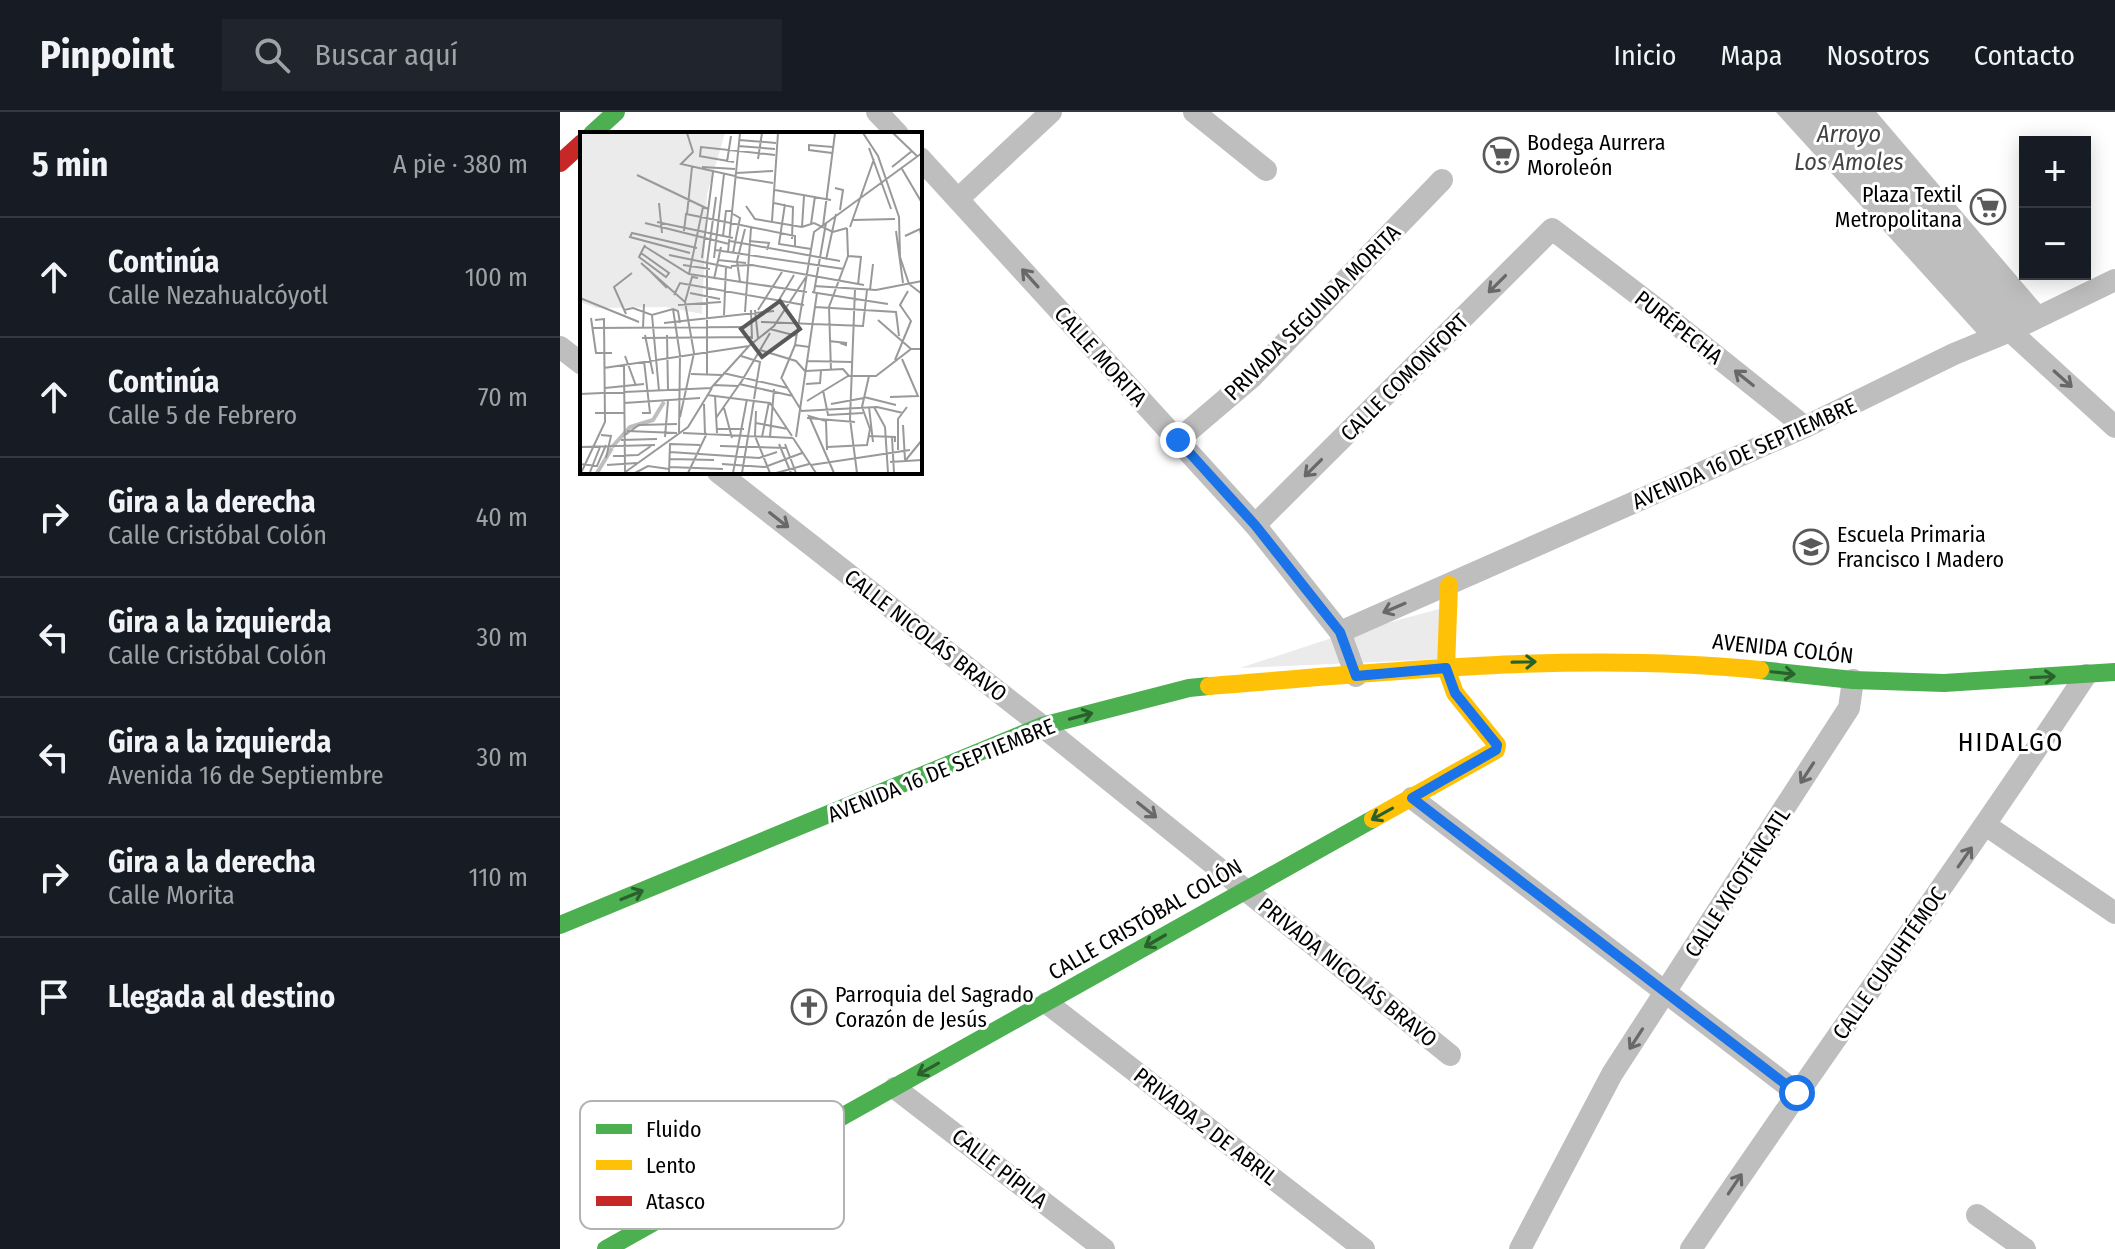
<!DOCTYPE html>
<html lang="es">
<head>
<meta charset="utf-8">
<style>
  :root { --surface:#171b24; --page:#20242c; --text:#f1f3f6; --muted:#9ea1a6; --line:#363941 }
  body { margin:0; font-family:"Fira Sans Condensed",sans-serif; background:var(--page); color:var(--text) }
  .controls { position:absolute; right:24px; top:24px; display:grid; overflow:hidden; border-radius:0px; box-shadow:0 4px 20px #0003 }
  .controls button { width:72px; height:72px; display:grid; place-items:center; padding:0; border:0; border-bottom:2px solid var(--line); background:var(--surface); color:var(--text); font:40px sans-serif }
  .stop { position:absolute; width:24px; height:24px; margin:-18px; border:6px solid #1a73e8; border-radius:50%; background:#fff }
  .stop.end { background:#1a73e8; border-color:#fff; box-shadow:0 2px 8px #0008 }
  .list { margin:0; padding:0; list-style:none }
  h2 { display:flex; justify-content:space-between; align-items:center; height:104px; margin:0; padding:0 32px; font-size:34px }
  h2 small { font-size:26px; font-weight:400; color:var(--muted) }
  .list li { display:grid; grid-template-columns:52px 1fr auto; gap:24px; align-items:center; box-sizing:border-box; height:120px; padding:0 32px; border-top:2px solid var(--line) }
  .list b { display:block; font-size:30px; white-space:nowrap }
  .list p { margin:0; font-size:26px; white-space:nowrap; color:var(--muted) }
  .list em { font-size:26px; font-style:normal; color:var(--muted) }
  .icon { flex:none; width:44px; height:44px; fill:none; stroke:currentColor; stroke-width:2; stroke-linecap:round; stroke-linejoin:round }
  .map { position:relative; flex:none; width:1555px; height:1137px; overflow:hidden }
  header { display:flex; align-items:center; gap:48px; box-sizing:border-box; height:112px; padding:0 40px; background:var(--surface); border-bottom:2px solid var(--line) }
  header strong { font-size:38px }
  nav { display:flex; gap:44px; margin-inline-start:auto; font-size:28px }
  .search { width:560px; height:72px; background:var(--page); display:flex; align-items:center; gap:20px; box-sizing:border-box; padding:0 28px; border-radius:0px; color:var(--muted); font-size:30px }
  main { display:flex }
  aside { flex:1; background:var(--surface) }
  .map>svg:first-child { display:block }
  .green { fill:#ebebeb }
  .water { fill:#bebebe }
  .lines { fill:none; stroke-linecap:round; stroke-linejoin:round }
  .street { stroke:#bebebe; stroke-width:22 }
  .fast { stroke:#4caf50; stroke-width:18 }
  .slow { stroke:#ffc107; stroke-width:18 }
  .jam { stroke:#c62828; stroke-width:18 }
  .oneway { stroke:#686868 }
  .oneway2 { stroke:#2a602c }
  .route { stroke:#1a73e8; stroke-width:10 }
  .labels { text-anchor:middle; stroke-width:6; stroke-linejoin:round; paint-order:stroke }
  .poi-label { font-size:22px; fill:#000; stroke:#fff; text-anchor:start }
  .street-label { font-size:22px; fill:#000; stroke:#fff }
  .water-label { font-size:24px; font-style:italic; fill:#434343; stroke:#fff }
  .quarter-label { font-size:26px; letter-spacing:2px; fill:#000; stroke:#fff }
  .inset-river { fill:none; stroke:#bebebe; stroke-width:4 }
  .inset-road { fill:none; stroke:#999; stroke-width:2 }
  .view { fill:#595959; fill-opacity:0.15; stroke:#595959; stroke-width:4 }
  .inset-edge { fill:none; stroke:#000; stroke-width:4 }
  .key { fill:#fff; stroke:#b2b2b2; stroke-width:2 }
  .key-label { font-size:22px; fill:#000 }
</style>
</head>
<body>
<header>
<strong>Pinpoint</strong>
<div class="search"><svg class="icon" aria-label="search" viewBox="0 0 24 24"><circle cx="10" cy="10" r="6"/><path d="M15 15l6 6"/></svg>Buscar aquí</div>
<nav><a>Inicio</a><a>Mapa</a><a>Nosotros</a><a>Contacto</a></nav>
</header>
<main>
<aside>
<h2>5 min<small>A pie · 380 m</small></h2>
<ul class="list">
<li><svg class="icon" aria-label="ahead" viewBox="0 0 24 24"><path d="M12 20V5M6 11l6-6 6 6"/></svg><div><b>Continúa</b><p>Calle Nezahualcóyotl</p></div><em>100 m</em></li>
<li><svg class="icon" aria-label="ahead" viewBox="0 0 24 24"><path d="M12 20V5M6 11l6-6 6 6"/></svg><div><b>Continúa</b><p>Calle 5 de Febrero</p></div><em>70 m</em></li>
<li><svg class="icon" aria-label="right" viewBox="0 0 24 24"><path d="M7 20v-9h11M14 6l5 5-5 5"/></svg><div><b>Gira a la derecha</b><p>Calle Cristóbal Colón</p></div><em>40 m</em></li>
<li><svg class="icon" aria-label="left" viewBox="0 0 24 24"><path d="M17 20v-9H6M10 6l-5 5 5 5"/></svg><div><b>Gira a la izquierda</b><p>Calle Cristóbal Colón</p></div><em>30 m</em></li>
<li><svg class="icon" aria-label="left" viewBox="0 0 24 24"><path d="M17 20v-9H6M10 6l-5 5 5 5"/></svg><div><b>Gira a la izquierda</b><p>Avenida 16 de Septiembre</p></div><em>30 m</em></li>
<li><svg class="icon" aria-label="right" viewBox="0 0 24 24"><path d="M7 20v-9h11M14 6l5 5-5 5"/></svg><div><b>Gira a la derecha</b><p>Calle Morita</p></div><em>110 m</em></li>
<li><svg class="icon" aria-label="arrive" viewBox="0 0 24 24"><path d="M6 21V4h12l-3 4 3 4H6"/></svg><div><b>Llegada al destino</b></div></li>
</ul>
</aside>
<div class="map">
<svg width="1555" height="1137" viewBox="0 0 1555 1137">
  <rect width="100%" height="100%" fill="#fff"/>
  <!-- green -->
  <polygon class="green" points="879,497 881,547 680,556 772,526"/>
  <!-- water -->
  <polygon class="water" points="1216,0 1301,0 1472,204 1422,227"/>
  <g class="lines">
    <!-- street -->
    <g class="street">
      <polyline points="317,0 338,22"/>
      <polyline points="634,0 706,58"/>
      <polyline points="1302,0 1477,205"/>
      <polyline points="360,46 695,413 780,520 796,564"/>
      <polyline points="398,87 491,0"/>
      <polyline points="1450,219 1555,315"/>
      <polyline points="0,235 22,252"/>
      <polyline points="618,328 692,265 882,68"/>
      <polyline points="158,360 482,614 890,943"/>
      <polyline points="695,413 992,117 1101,200 1245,315"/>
      <polyline points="780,520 1245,315 1394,242 1450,219 1555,168"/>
      <polyline points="852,686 1237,981"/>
      <polyline points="1427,714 1555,801"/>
      <polyline points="487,891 804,1137"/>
      <polyline points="335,976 544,1137"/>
      <polyline points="1417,1103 1465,1137"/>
      <polyline points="960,1137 1052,962 1289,596 1293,568"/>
      <path d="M1131 1137C1261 944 1398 757 1526 563"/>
    </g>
    <!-- fast -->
    <g class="fast">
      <polyline points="32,22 56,0"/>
      <polyline points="1200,558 1293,568 1384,571 1555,560"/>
      <polyline points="0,813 482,614 629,576 649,574"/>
      <polyline points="46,1137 813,707"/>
    </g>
    <!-- slow -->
    <g class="slow">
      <path d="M649 574C832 560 1016 539 1200 558"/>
      <polyline points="813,707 936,638 937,633 895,581 886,556 889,473"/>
    </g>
    <!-- jam -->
    <polyline class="jam" points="0,51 22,31"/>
  </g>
  <!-- one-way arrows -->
  <defs><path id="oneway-shaft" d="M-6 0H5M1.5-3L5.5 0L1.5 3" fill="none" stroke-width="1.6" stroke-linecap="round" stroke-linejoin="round" transform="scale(2)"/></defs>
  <g class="oneway">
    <use href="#oneway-shaft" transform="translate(470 166) rotate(-132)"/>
    <use href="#oneway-shaft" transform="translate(937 172) rotate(135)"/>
    <use href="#oneway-shaft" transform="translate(1184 266) rotate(-141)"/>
    <use href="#oneway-shaft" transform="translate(1503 267) rotate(42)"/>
    <use href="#oneway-shaft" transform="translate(753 356) rotate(135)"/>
    <use href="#oneway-shaft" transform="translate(219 408) rotate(38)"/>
    <use href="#oneway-shaft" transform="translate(834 496) rotate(157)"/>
    <use href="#oneway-shaft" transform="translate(1247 661) rotate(123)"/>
    <use href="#oneway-shaft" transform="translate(587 698) rotate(39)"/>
    <use href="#oneway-shaft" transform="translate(1405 745) rotate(-55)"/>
    <use href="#oneway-shaft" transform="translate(1076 927) rotate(123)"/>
    <use href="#oneway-shaft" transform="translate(1175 1072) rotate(-56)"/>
  </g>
  <g class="oneway2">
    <use href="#oneway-shaft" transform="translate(964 550) rotate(-1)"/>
    <use href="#oneway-shaft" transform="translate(1223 561) rotate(6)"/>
    <use href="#oneway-shaft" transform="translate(1483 565) rotate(-3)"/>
    <use href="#oneway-shaft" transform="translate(521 604) rotate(-15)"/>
    <use href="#oneway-shaft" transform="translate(822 702) rotate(151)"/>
    <use href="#oneway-shaft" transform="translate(72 783) rotate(-22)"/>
    <use href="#oneway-shaft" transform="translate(595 829) rotate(150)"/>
    <use href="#oneway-shaft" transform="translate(368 957) rotate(151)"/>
  </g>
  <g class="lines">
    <!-- route -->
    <polyline class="route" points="618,328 695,413 780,520 796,564 886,556 895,581 937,633 936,638 852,686 1237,981"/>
  </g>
  <!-- icons -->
  <defs>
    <g id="supermarket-ring" transform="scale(1.8)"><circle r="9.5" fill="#fff" stroke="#595959" stroke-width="1.5"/><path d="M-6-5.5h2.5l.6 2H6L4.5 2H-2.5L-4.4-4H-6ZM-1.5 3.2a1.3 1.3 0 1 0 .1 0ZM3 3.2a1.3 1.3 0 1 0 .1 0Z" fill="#595959"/></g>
    <g id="school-ring" transform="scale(1.8)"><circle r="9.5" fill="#fff" stroke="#595959" stroke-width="1.5"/><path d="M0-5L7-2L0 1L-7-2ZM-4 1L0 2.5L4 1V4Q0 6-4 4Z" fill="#595959"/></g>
    <g id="church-ring" transform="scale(1.8)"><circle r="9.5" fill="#fff" stroke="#595959" stroke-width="1.5"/><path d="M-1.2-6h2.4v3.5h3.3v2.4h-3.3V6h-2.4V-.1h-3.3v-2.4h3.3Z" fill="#595959"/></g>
  </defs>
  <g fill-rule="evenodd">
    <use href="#supermarket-ring" x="941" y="43"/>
    <use href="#supermarket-ring" x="1428" y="95"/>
    <use href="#school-ring" x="1251" y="435"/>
    <use href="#church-ring" x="249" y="895"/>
  </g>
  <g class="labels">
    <!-- poi labels -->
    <g class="poi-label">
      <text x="967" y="38">Bodega Aurrera<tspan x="967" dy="25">Moroleón</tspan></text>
      <text x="1402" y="90" text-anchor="end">Plaza Textil<tspan x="1402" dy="25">Metropolitana</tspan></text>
      <text x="1277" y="430">Escuela Primaria<tspan x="1277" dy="25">Francisco I Madero</tspan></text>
      <text x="275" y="890">Parroquia del Sagrado<tspan x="275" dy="25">Corazón de Jesús</tspan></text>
    </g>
    <!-- street labels -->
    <g class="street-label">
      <text transform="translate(752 200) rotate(-45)" y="8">PRIVADA SEGUNDA MORITA</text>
      <text transform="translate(1119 215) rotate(38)" y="8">PURÉPECHA</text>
      <text transform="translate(541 244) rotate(48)" y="8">CALLE MORITA</text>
      <text transform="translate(844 265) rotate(-45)" y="8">CALLE COMONFORT</text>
      <text transform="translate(1184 341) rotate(-24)" y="8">AVENIDA 16 DE SEPTIEMBRE</text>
      <text transform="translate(366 523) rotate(38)" y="8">CALLE NICOLÁS BRAVO</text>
      <text transform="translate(1223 536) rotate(6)" y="8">AVENIDA COLÓN</text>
      <text transform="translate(381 658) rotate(-22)" y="8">AVENIDA 16 DE SEPTIEMBRE</text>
      <text transform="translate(1177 770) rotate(-57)" y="8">CALLE XICOTÉNCATL</text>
      <text transform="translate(585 807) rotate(-30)" y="8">CALLE CRISTÓBAL COLÓN</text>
      <text transform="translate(1329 851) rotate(-55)" y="8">CALLE CUAUHTÉMOC</text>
      <text transform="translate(788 860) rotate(39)" y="8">PRIVADA NICOLÁS BRAVO</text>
      <text transform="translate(646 1014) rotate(38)" y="8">PRIVADA 2 DE ABRIL</text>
      <text transform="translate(440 1056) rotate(38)" y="8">CALLE PÍPILA</text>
    </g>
    <!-- water labels -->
    <g class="water-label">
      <text x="1289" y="30">Arroyo<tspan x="1289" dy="28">Los Amoles</tspan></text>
    </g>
    <!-- quarter labels -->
    <g class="quarter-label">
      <text x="1451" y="639">HIDALGO</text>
    </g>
  </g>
  <!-- overview -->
  <g transform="translate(20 20)">
    <rect width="342" height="342" fill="#fff"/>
    <path d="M0 1H145L127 62 122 182 86 175 16 176 0 170Z" fill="#ebebeb"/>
    <path class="inset-river" d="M32 315 50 295 73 288 84 270M17 341 32 316"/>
    <path class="inset-road" d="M107 1 113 20 101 32 155 44M283 1 298 24 319 85 320 125 329 152 342 162M313 1 337 24M159 8 196 11M158 14 195 17M289 16 311 77M252 21 229 18V13L253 15M119 24 154 30M120 24 121 15 195 23M178 27 182 1M147 30 151 4M122 35 155 37M312 35 332 19M322 37 342 71M156 41 193 39M57 43 128 77M155 45 193 51M255 56 263 58 260 78M195 58 251 68M79 71 82 101M194 71 213 75 212 107M205 72 199 112 231 117M166 74 175 87 222 95M107 82 112 35M153 82 160 86 153 121M273 88 315 87M192 89 198 1M77 90 153 106M65 91 149 112M231 92 235 64M243 94 255 1M222 95 234 91 253 100 267 96M222 95 224 64M270 95 294 27M104 99 106 82 215 104V114M316 99 323 151M143 104 146 79H153M325 104 340 97 342 109M150 109 260 129M169 109 189 111 187 118M64 114 109 142 227 160M135 118 264 137M148 120 160 1M61 121 89 141 86 145 59 125 65 113M110 121 50 105 52 101 117 116M89 123 152 136M268 124 281 125 278 153M122 126 133 40M134 126 144 42M138 128 166 131M246 128 256 82M61 131 105 170M103 133 130 137M151 134 172 133 284 153M67 136 87 156M109 142 123 75M134 147 141 115M160 150 157 129 165 97M234 154 296 158 342 149M275 157 270 287 277 341M290 158 293 132M234 160 246 91M110 161 140 167M237 161 308 172M94 163 100 151 224 173M0 166 59 190M199 168 214 143M105 170 112 145 118 146M98 173 141 170M235 175 316 180 319 204M93 177 100 223 99 302M44 178 53 176 72 183 93 177 98 179 100 191M171 178 172 207M175 178 178 206M178 178 202 140M165 180 171 96M46 182 34 155 52 141M72 183 79 259M144 183 146 135M11 186 16 221H32M298 188 331 217H342M181 190 283 194 287 158M84 191 194 179M12 196 165 195M63 196 64 172M190 197 217 204M65 203 73 242M87 203 88 258M62 206 172 205M249 209 266 211V213L260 211M229 215 215 213 234 100 342 21M180 218 216 229 225 239M45 224 56 254M161 224 180 230 174 267M315 228 331 189 320 173 328 159M227 229 272 230M44 233 45 340M24 236 169 214M226 239 263 237 269 244H296L331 217M251 239 249 175 268 124 267 96M143 241 208 256M111 242 142 243M127 242V131L136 65M201 247 215 213M202 247 221 278M159 252 213 264M160 252 190 201M226 252 240 251 241 239M133 253 158 254M25 256 64 252M131 256 169 214 194 194 226 145M243 258 248 283 283 281M0 262 132 256M127 263 190 271 212 304M135 264 137 301M284 265 316 273M310 265 338 264 322 227M227 269 268 244M44 271 120 266M124 272 125 303M251 272 284 266M289 275 293 310M294 275 305 295 308 341M297 275 323 281M144 276 152 306M176 279 175 304 190 341M221 279 297 275M15 281H44M62 281H70L64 229M100 285 114 221 105 170M136 286 161 250M227 286 275 290M176 291 208 297M323 293 325 328M137 297H164M47 299 97 301M103 301 213 306M21 303 31 304 26 326M45 303 59 293 97 292M288 304 315 305V310M85 305 88 269M182 305 189 270M190 305 194 257M216 305 237 161 232 160M312 305 314 341M213 306 236 341M41 308 77 307M199 312 211 341M205 312 216 341M140 314 206 316M0 315 75 313M247 315 287 313 290 297 282 275 289 244M247 318 246 289 229 284 254 341M318 318V287L327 275M90 320 179 326 197 320M33 324 58 323 71 314M90 327 134 328M325 329 342 308M310 330 342 328M0 332 17 334 26 313M142 332 185 335 222 321M27 333 57 331M231 333 330 318M89 335 143 337M10 340 20 315M1 341 25 290 24 187 15 188M44 341 108 295 132 256M55 341 68 334 89 337M89 341 90 312 120 313M108 341 127 301M153 341 167 267M162 341 174 268M196 341 229 332"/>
    <path class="view" d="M200 169 220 197 182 225 161 197Z"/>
    <rect width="342" height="342" class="inset-edge"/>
  </g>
  <!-- legend -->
  <rect x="20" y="989" width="264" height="128" rx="12" class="key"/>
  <rect x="36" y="1012" width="36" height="10" fill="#4caf50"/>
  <rect x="36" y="1048" width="36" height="10" fill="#ffc107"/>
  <rect x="36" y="1084" width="36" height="10" fill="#c62828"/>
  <g class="key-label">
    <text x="86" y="1025">Fluido</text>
    <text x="86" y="1061">Lento</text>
    <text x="86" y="1097">Atasco</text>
  </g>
</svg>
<div class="controls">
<button>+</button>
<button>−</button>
</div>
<div class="stop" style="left:1237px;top:981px"></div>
<div class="stop end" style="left:618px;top:328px"></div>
</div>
</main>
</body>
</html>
